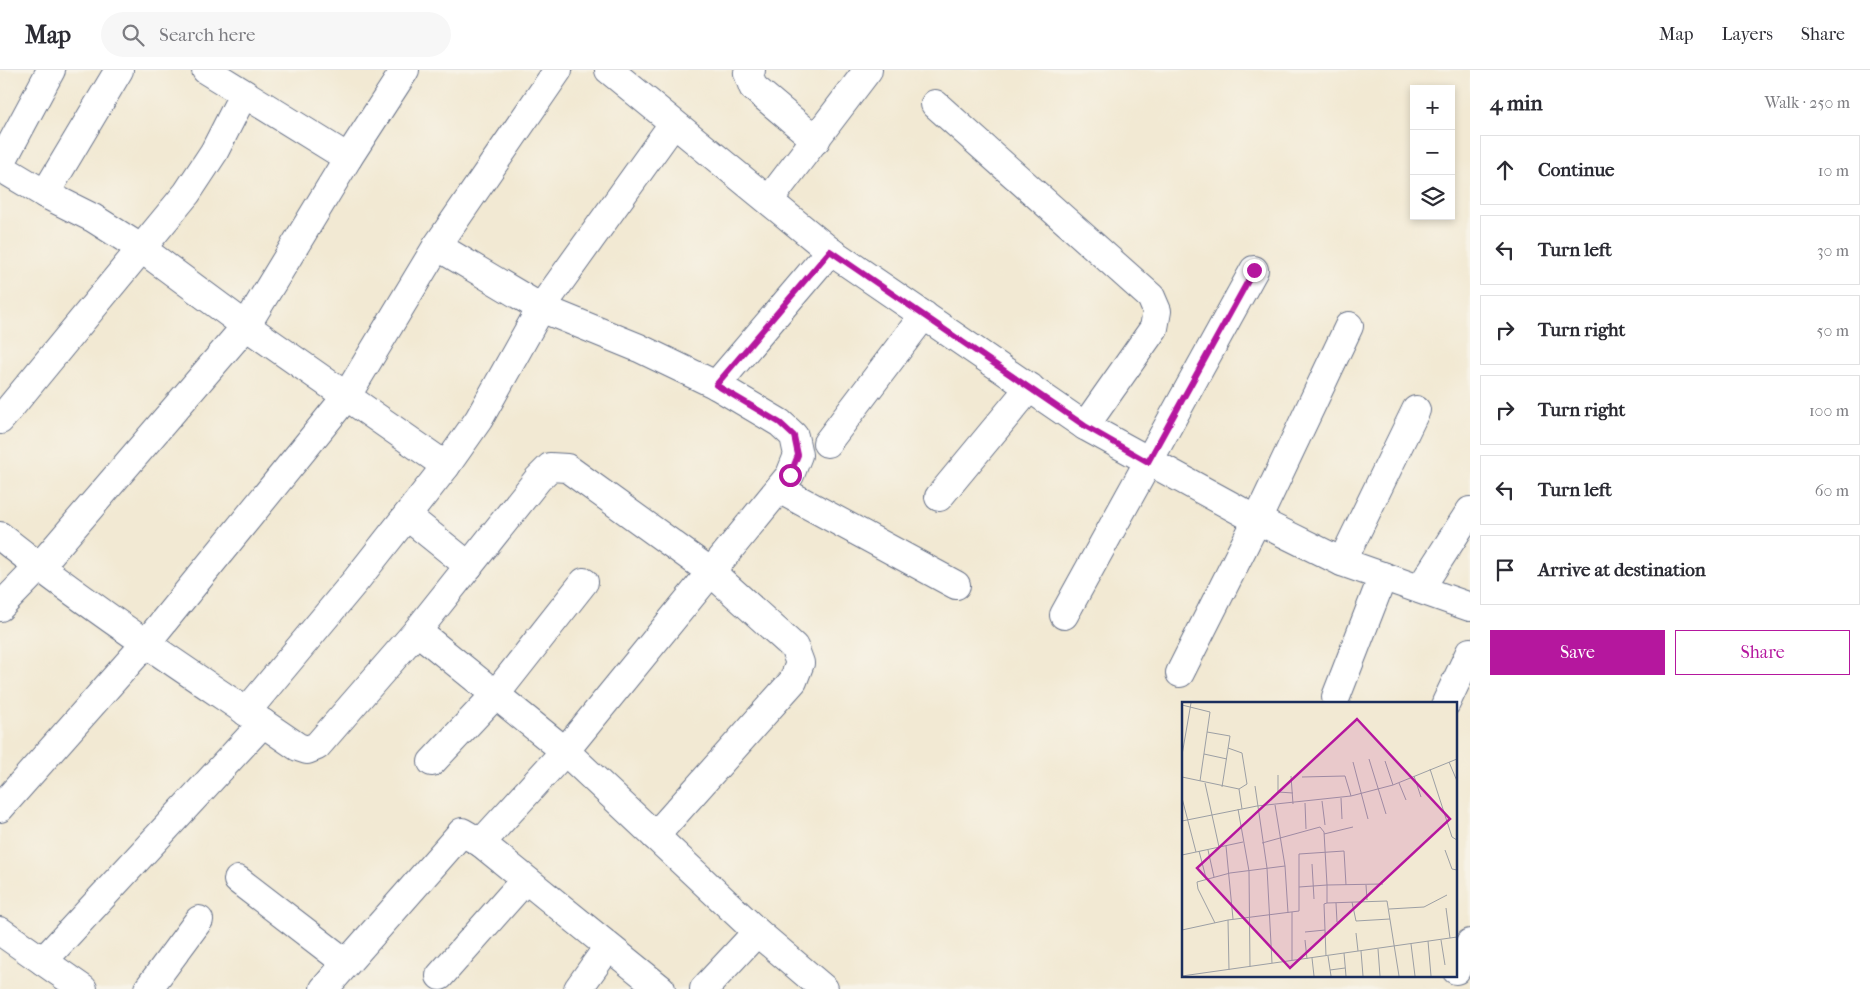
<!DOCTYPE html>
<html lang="en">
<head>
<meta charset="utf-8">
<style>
  :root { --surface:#fff; --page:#f7f7f7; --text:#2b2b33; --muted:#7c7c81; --line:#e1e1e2; --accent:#b5179e }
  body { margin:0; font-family:"IM FELL French Canon",serif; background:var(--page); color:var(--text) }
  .controls { position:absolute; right:15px; top:15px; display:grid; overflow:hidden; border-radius:0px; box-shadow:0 2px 8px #0003 }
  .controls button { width:45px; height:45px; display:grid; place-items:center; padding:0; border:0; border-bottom:1px solid var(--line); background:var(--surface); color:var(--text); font:25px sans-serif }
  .stop { position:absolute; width:15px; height:15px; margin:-11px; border:4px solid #b5179e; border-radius:50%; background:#fff }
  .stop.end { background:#b5179e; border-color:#fff; box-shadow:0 1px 5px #0008 }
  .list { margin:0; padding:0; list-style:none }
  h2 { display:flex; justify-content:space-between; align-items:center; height:65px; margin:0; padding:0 20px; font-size:21px }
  h2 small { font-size:16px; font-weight:400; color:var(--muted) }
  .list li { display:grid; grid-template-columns:32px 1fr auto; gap:15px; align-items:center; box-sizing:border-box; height:70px; margin:0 10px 10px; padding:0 10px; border:1px solid var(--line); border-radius:0px }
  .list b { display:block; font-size:19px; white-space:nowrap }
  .list em { font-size:16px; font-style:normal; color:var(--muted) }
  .actions { display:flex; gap:10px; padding:15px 20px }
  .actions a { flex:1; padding:11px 0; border:1px solid var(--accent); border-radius:0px; text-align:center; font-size:18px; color:var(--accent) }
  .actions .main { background:var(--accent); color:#fff }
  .icon { flex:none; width:28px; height:28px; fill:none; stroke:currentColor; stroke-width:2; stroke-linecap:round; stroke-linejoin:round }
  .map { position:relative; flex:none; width:1470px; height:919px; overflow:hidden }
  header { display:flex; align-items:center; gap:30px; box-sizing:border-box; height:70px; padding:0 25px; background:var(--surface); border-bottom:1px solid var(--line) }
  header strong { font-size:24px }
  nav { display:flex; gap:28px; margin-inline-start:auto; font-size:18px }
  .search { width:350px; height:45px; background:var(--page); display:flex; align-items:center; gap:12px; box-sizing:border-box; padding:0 18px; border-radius:28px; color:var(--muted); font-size:19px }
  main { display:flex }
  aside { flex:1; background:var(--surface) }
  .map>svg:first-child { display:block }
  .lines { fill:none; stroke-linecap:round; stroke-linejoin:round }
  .minor-casing { stroke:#667087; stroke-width:30 }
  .minor { stroke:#fff; stroke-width:28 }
  .route { stroke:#b5179e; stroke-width:6 }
  .inset-road { fill:none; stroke:#9c9fa4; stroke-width:1 }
  .view { fill:#b5179e; fill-opacity:0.15; stroke:#b5179e; stroke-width:2.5 }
  .inset-edge { fill:none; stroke:#1b2f5e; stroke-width:2.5 }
</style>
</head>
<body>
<header>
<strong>Map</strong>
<div class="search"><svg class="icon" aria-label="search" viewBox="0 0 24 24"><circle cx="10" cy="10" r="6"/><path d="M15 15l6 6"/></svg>Search here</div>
<nav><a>Map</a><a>Layers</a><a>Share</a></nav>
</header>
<main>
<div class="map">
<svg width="1470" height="919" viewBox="0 0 1470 919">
  <rect width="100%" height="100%" fill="#f7f3e8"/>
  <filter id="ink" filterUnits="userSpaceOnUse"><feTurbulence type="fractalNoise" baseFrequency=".02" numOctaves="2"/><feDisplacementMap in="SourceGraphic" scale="10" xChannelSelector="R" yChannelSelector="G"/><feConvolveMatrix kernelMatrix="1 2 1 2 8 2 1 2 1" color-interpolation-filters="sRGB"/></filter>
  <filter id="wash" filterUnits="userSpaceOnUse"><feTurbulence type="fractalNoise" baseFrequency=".0096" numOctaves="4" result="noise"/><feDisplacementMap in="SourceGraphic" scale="20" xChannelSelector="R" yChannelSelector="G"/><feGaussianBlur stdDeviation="1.12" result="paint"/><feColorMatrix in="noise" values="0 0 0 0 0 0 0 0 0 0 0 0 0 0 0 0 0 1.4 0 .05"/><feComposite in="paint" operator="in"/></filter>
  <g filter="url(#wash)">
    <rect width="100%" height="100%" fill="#f2e9d3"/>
  </g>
  <g filter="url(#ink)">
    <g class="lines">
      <!-- minor casing -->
      <g class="minor-casing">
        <g id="minor">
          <polyline points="206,0 348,88"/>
          <polyline points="609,0 830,181 1085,356 1257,450 1342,492 1470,537"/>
          <polyline points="751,0 748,3 753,17 816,70"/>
          <polyline points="935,34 1151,227 1157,241 1154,258 1085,356"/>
          <polyline points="0,95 51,0"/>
          <polyline points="0,97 45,124 93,148 142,179 246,256 446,396"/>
          <polyline points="45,124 119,0"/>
          <polyline points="769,130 868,0"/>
          <polyline points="437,176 541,238 639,278 716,315 780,353 794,366 798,385 790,405 565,681 757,862 824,919"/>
          <polyline points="716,315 830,181"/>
          <polyline points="0,350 187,123 214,82 243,25"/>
          <polyline points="827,373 924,245"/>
          <polyline points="779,419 956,515"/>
          <polyline points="939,427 1030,317"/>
          <polyline points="407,446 469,496"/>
          <path d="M0 466C95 542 198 608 298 677L307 680 317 676 417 561 538 409 550 397 567 398 711 502 794 577 800 593 793 611 655 766"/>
          <polyline points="1342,492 1416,340"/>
          <polyline points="1420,519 1470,441"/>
          <polyline points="0,537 39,497 246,256 348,88 405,0"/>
          <polyline points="1064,545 1254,200"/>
          <polyline points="1180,603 1257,450 1349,256"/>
          <polyline points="1336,627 1383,506"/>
          <polyline points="1446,633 1470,582"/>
          <polyline points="246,642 357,509 446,396 479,349 541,238 673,54"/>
          <polyline points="432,692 495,625 584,512"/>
          <polyline points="0,738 147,572 346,327 437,176 558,0"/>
          <polyline points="481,773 661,919"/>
          <polyline points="238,810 346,893"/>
          <polyline points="0,861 83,919"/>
          <polyline points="43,891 263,653"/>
          <polyline points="1456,900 1470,873"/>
          <polyline points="440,906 525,810"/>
          <polyline points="148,919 199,850"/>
          <polyline points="324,919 462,762 481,773 565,681 417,561"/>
          <polyline points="578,919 608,877"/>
          <polyline points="704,919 757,862"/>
        </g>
      </g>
      <!-- minor -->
      <use href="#minor" class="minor"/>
    </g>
  </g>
  <g class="lines" filter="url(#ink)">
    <!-- route -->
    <polyline class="route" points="790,405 798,385 794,366 780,353 716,315 830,181 1085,356 1148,392 1254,200"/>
  </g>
  <!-- overview -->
  <g transform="translate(1182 632)">
    <rect width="275" height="275" fill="#f2e9d3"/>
    <path class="inset-road" d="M0 3 28 10 18 79M25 30 48 34 40 85M46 46 60 51 65 82 57 87M22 52 45 57M0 53 9 1M187 57 204 112M203 59 211 83M171 60 186 117M267 60 275 79M248 67 270 135 275 138M96 73V90L111 91M109 74 111 102M232 74 239 95M0 75 57 87 60 107M120 75 163 74 169 94M23 81 37 145M217 81 224 98M73 84 85 166 90 261M0 96 14 150M159 96 160 117M140 99 143 123M123 101 124 127M93 103 103 164 106 211M56 107 67 169 68 265M0 119 75 104 169 94 211 83 275 57M142 132 171 125M80 141 138 125 142 130 145 183 201 182M44 144 51 217M26 148 32 175M263 148 270 167 275 168M17 149 24 176M0 153 61 140M130 162 132 197M184 183 185 198M117 185 145 183V201L142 202 144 254M170 200 174 219 208 217M145 201 205 199 217 274M154 201 155 220M264 206 268 236M207 207 242 205 265 193M110 210V258M33 221 16 187 15 180 48 171 103 164M0 228 46 218M123 230 143 228M174 231 176 249M123 238 125 257M259 238 263 263M246 239 249 274M229 242 233 274M196 247 198 274M179 249 181 274M162 251 164 274M146 254 149 274M130 256 132 274M47 268 46 218 117 209V152L162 149 164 183M148 268 163 266M0 274 275 235"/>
    <path class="view" d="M175 17 268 117 108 266 15 166Z"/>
    <rect width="275" height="275" class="inset-edge"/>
  </g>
</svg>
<div class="controls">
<button>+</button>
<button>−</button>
<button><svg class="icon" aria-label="layers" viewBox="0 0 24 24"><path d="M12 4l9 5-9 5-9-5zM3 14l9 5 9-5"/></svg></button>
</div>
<div class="stop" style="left:790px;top:405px"></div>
<div class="stop end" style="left:1254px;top:200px"></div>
</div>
<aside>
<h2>4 min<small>Walk · 250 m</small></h2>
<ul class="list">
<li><svg class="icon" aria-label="ahead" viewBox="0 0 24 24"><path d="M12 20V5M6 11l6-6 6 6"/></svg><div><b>Continue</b></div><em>10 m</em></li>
<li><svg class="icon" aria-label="left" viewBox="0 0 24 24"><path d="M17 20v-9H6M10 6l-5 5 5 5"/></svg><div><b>Turn left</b></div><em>30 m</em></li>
<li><svg class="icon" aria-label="right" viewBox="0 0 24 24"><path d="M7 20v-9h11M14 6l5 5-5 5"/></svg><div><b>Turn right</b></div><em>50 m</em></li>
<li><svg class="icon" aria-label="right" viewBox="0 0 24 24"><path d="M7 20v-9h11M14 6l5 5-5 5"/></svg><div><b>Turn right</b></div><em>100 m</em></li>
<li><svg class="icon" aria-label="left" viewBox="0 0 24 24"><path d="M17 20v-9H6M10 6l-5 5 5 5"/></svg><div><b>Turn left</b></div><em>60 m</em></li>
<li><svg class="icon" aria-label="arrive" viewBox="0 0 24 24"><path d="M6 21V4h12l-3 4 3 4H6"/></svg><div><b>Arrive at destination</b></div></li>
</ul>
<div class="actions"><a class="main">Save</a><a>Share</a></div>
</aside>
</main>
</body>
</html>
